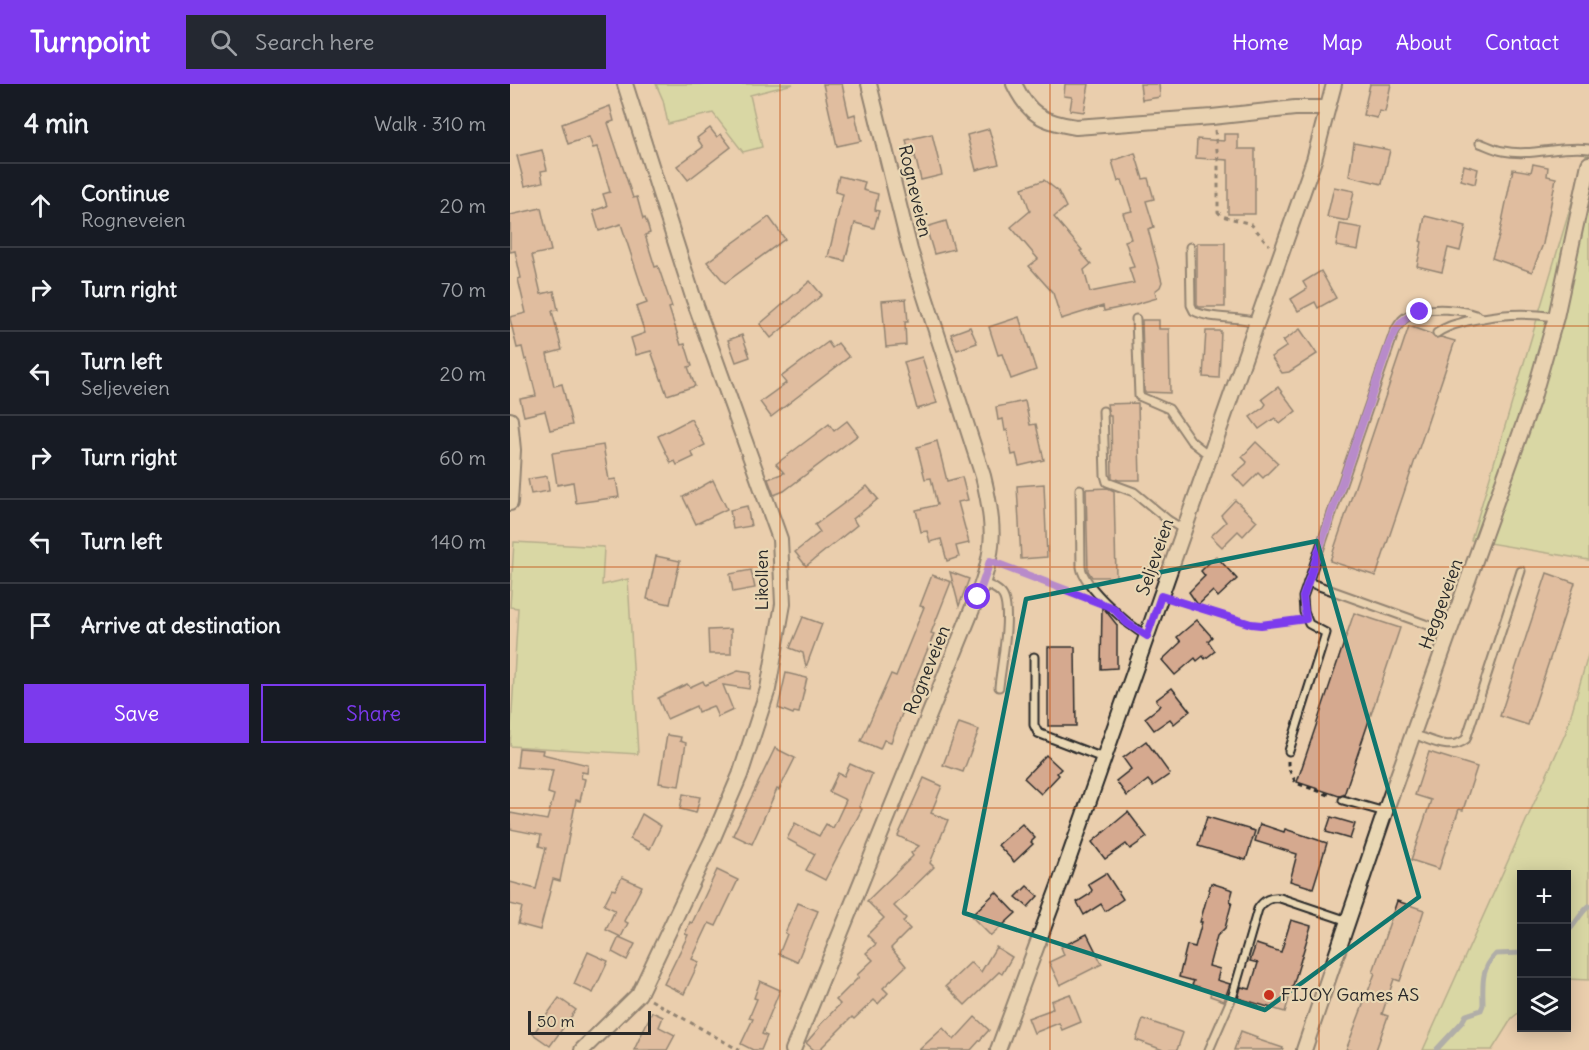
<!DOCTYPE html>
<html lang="en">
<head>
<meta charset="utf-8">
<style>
  :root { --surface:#171b24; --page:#242831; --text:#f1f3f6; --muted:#9ea1a6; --line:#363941; --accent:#7c3aed }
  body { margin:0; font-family:Delius,sans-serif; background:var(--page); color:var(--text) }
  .controls { position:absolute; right:18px; bottom:18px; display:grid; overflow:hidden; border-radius:0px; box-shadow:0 3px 15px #0003 }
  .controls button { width:54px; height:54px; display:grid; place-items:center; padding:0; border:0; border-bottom:2px solid var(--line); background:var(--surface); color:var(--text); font:30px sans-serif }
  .scale { position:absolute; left:18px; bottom:15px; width:123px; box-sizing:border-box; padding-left:6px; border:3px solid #2b2b2b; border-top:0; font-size:16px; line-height:21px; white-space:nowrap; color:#2b2b2b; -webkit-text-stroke:4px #e9d7b4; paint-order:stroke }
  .stop { position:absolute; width:18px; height:18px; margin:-14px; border:4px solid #7c3aed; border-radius:50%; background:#fff }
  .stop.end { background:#7c3aed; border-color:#fff; box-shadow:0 2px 6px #0008 }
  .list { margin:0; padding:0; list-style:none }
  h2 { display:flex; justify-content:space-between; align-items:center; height:78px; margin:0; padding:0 24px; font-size:26px }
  h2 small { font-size:20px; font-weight:400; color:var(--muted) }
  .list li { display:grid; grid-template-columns:39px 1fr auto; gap:18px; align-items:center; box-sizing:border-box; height:84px; padding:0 24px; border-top:2px solid var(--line) }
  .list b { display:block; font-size:22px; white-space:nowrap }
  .list p { margin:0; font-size:20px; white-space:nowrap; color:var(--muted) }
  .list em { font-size:20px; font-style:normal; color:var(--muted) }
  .actions { display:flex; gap:12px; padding:18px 24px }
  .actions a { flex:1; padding:14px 0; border:2px solid var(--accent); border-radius:0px; text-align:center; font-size:21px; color:var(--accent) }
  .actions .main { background:var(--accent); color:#fff }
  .icon { flex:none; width:33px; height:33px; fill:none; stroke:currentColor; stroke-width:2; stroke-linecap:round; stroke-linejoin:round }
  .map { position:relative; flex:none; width:1079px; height:966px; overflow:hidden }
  header { display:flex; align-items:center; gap:36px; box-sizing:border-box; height:84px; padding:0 30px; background:var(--accent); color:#fff }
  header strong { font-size:28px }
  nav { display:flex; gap:33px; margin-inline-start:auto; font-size:21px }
  .search { width:420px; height:54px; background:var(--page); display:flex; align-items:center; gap:15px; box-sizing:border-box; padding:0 21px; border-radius:0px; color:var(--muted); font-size:22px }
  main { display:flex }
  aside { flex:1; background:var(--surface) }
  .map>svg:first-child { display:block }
  .green { fill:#c6e299; stroke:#788662; stroke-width:1.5 }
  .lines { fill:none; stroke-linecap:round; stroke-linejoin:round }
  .stream { stroke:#6c87a2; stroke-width:5 }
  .building { fill:#d5a98f; stroke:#2b2b2b; stroke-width:1.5 }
  .lane-casing { stroke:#2b2b2b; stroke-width:11 }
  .street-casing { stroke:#2b2b2b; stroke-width:18 }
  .path { stroke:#2b2b2b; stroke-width:3; stroke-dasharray:4.5 4.5; stroke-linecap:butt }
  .lane { stroke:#e9d7b4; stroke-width:7 }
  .street { stroke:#e9d7b4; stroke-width:14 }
  .route { stroke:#7c3aed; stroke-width:8 }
  .marked { fill:none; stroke:#0f766e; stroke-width:4.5; stroke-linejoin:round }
  .grid { fill:none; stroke:#c25012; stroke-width:1.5; stroke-opacity:0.55 }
  .poi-dot { fill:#c8321e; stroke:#e9d7b4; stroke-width:2 }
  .labels { text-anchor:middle; stroke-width:4.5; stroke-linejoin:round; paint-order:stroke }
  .street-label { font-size:18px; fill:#2b2b2b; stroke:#e9d7b4 }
  .poi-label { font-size:18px; fill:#2b2b2b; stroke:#e9d7b4; text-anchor:start }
</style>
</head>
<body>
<header>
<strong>Turnpoint</strong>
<div class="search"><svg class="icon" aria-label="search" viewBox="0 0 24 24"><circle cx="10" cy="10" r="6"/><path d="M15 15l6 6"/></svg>Search here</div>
<nav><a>Home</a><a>Map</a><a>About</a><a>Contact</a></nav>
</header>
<main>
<aside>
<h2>4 min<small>Walk · 310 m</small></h2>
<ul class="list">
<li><svg class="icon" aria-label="ahead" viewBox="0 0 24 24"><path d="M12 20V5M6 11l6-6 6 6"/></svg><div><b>Continue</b><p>Rogneveien</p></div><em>20 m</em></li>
<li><svg class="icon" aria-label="right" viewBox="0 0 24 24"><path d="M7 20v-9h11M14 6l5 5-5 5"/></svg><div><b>Turn right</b></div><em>70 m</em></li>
<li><svg class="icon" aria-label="left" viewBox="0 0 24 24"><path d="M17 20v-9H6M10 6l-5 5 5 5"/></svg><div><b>Turn left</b><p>Seljeveien</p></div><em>20 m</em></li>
<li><svg class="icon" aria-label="right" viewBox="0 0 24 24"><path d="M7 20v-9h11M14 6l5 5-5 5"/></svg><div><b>Turn right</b></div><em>60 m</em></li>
<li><svg class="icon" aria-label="left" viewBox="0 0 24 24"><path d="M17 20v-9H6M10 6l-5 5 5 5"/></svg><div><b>Turn left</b></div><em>140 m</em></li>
<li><svg class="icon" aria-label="arrive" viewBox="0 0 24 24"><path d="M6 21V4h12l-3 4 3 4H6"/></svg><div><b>Arrive at destination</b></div></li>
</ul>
<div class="actions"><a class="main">Save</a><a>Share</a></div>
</aside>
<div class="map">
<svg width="1079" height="966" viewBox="0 0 1079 966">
  <rect width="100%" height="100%" fill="#eacead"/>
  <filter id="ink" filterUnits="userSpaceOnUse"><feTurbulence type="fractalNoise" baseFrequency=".0167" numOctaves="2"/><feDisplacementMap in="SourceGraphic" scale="12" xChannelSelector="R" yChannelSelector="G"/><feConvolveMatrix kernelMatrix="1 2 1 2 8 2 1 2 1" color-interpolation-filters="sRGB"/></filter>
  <g filter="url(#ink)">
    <!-- green -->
    <g class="green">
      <polygon points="146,0 283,0 240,11 252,63 233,68 203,29 158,40 153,16"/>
      <polygon points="1079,61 1079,476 961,456"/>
      <polygon points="4,458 94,463 92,501 118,495 128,670 0,662 8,524 0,523"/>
      <polygon points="1079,568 1079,896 1057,895 1056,790 1011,790 1011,927 1002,934 982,966 913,966 1056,648"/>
    </g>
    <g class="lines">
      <!-- stream -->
      <g class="stream">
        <path d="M1056 849C1066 841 1069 830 1079 822"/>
        <path d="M926 966 952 938 956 931 971 926 973 921C973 901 970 886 986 870L1011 869"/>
      </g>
    </g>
    <!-- building -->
    <g class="building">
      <polygon points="313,0 332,0 339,32 345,30 351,57 327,62"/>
      <polygon points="555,0 579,0 574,28 560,26 562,13 554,12"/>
      <polygon points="630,0 649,0 650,13 632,16"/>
      <polygon points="860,0 881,0 875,28 869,27 867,34 853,31"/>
      <polygon points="100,22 104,37 98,39 123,114 127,113 133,135 135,134 138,142 140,149 135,151 145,183 148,182 162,223 159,224 171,261 175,260 182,282 178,283 185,302 157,311 141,267 126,271 121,254 135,249 126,223 137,219 111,140 89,147 83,127 97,122 93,110 100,108 87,63 83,64 79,53 58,60 52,40"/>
      <polygon points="200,44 207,53 211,50 221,63 178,96 167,82 193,63 187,54"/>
      <polygon points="479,45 489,80 466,86 457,51"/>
      <polygon points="422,50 432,91 411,96 405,72 400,74 396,56"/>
      <polygon points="714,50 728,50 728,65 745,65 745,130 718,130 718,76 686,74 687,55 714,57"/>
      <polygon points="844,59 880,66 872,100 839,92"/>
      <polygon points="32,66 37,86 31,87 33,98 15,102 7,72"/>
      <polygon points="625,69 633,95 638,94 644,115 636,117 644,143 638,145 652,198 650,203 645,207 647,214 623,221 594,227 593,222 551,235 543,209 519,182 528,175 501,143 520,127 512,104 534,96 548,107 556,123 544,133 572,166 570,167 581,180 574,186 580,208 624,199 619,184 624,183 615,157 621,155 613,129 622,127 612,96 608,98 602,77"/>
      <polygon points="1023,80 1038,83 1037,92 1046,94 1033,160 1022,188 982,174 989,152 1003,85 1021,88"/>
      <polygon points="954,81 968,85 965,100 951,96"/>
      <polygon points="329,92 355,98 353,106 368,110 365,126 369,127 364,144 345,139 335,177 318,173 333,110 325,108"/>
      <polygon points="824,103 844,107 838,137 817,133"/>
      <polygon points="31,124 41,167 22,171 31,210 44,207 48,226 42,227 52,266 37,270 44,302 52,300 62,341 40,346 35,327 14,332 10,315 26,312 25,307 17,275 15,276 12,263 7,264 0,235 0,233 16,229 8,195 11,194 5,167 0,168 0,131"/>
      <polygon points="915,132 956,142 950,167 938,164 932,188 907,182 912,158 910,157"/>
      <polygon points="259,133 275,155 215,199 197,178"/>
      <polygon points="436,137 444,165 424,170 416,143"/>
      <polygon points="830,140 852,144 848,166 826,162"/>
      <polygon points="687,159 715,159 715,223 689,223 687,221"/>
      <polygon points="811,187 826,214 808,224 805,218 788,227 781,215 797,205 793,198"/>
      <polygon points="300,197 312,211 261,254 250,240"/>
      <polygon points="396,215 398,238 395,238 396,261 376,263 372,217"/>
      <polygon points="509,233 526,286 501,295 492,270 488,271 479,243"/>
      <polygon points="632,236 649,236 649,245 659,245 660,309 634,308"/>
      <polygon points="899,242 921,250 925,254 931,253 945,257 866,492 820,477"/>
      <polygon points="460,243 467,259 447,266 441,250"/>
      <polygon points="790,245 807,270 779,288 772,289 761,273 777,262 773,257"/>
      <polygon points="696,247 711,247 709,294 693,293"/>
      <polygon points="232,251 240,273 226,278 218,256"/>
      <polygon points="318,258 322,264 328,259 339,273 261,333 250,318 276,299 271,293"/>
      <polygon points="412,273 427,319 407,325 394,278"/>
      <polygon points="768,303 786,327 770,340 765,334 749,345 740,333 754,323 756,320 752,315"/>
      <polygon points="515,317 520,341 526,340 534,376 509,382 506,370 502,371 497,346 495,347 493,335 488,336 486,323"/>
      <polygon points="628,319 630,396 609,396 602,394 601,332 599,332 597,320"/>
      <polygon points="181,335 195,361 181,368 184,373 167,381 165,377 161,379 148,352"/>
      <polygon points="337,337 348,351 274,407 264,411 258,395 274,389 266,380 319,340 324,347"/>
      <polygon points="427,357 437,397 452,393 458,416 448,418 459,459 446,462 449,473 437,477 431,455 420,458 417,447 411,448 406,426 427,421 421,394 415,395 407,363"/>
      <polygon points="746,358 768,379 753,394 748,389 734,403 723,391 736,380 737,378 732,373"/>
      <polygon points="93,361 99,396 106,395 109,413 66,419 63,398 47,401 42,369"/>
      <polygon points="37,392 39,407 21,410 18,395"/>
      <polygon points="203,396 217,425 186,440 173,413"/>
      <polygon points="534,400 537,473 511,475 507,402"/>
      <polygon points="357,402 368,415 343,435 347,441 296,482 285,468 310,448 305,441"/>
      <polygon points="598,404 604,407 606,493 582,493 578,487 576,405"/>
      <polygon points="725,416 747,437 733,452 728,447 712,463 701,452 716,438 711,431"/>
      <polygon points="237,422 241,442 223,445 220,426"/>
      <polygon points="146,472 170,477 160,520 137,515"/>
      <polygon points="706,472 727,495 708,513 703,507 688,521 679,508 695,492 691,487"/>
      <polygon points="241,486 245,504 223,508 220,490"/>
      <polygon points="440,488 459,495 449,522"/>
      <polygon points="1037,489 1065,499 1018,641 990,632"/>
      <polygon points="422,491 441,498 421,549 424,550 400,608 411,612 405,626 395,622 381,658 374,656 370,665 351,657 381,590 386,592 414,523 410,522"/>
      <polygon points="592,522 607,541 607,584 591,585"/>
      <polygon points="844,529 890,544 834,711 829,712 787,698"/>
      <polygon points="293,533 312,540 296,583 293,569 280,564"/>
      <polygon points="687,536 702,553 698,557 705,567 695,575 693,572 687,577 685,574 665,591 652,576 671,558 667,553"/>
      <polygon points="221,545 221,570 199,570 198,546"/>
      <polygon points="538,563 565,563 566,642 538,642"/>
      <polygon points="228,587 241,589 239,605 213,601 223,626 208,633 203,622 188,628 186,622 157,635 148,614 177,600 180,603 193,597 195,601"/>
      <polygon points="276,589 297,594 289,629 284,628 283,630 268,624"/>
      <polygon points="662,604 680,627 664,640 660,635 644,646 635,634 648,624 650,621 646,616"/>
      <polygon points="449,639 469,646 453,688 433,681"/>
      <polygon points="157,651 171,653 170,657 176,659 169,702 149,699"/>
      <polygon points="636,657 660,690 643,702 638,696 617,712 606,697 621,685 613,674"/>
      <polygon points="9,664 33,666 32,670 78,681 77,689 72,688 71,694 75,695 70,717 66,716 50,797 43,795 30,846 8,840 12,823 0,820 0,798 26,805 36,764 29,762 31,751 0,745 0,729 37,736 44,711 38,709 43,686 7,683"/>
      <polygon points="265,664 285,674 269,706 267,705 242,760 223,751"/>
      <polygon points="919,668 967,683 953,726 949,725 929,785 901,776 921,716 905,711"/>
      <polygon points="536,671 551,685 547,689 549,691 531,710 514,694"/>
      <polygon points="340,680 362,690 349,723 352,725 315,796 296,786 305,770 277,755 285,739 309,752 316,740 323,744 336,716 319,708 328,689 334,692"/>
      <polygon points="414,694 432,702 421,729 438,736 420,779 424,783 384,822 396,834 393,838 400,845 381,864 396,882 373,904 378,909 368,920 364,916 344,935 342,933 309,966 304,966 296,959 309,944 308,943 330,920 326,916 349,893 347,891 363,876 356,869 366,860 357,851 374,834 357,817 403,772 401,769 409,762 388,752"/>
      <polygon points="173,710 190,713 186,729 170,725"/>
      <polygon points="618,728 637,753 620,765 616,760 595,775 582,758"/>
      <polygon points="132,730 151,742 140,765 120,755"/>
      <polygon points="697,733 745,747 736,776 688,762"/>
      <polygon points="821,733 845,740 840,755 816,748"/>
      <polygon points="512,740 525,754 521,758 523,760 504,778 488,761"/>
      <polygon points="750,740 774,748 775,745 817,759 803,804 780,797 787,770 745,757"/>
      <polygon points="207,786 228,796 206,842 199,839 182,875 189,878 174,910 154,900 178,851 175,850 180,838 182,839"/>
      <polygon points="596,789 613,815 595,827 591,820 574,831 567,818 580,810 582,806 578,800"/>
      <polygon points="112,793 132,802 114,837 118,839 111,853 96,846 105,826 94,821 102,805 105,806"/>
      <polygon points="701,799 723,806 720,817 722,818 715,844 707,852 699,882 710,885 707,896 720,900 714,917 700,912 701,907 682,901 684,897 669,893 677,861 685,863 692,838 690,838"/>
      <polygon points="517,802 528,812 518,823 506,813"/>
      <polygon points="486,808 506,829 481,852 461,832"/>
      <polygon points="887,817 914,826 907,848 890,897 884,895 875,921 872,930 878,932 866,966 836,966 865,889 863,888"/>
      <polygon points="288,819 308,827 287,878 269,870 277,850 275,849"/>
      <polygon points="781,836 801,842 775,928 728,914 731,903 740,905 748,879 740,877 746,860 771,868"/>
      <polygon points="577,850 592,880 550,901 539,878 554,871 551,863"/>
      <polygon points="109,853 125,860 117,876 102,868"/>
      <polygon points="486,863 502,873 492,890 489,888 455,921 436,902 461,878 471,888"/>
      <polygon points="78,868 98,877 83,909 64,900"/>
      <polygon points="250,897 270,906 252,950 257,952 251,966 243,966 231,960 243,935 239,934 247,915 244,914"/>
      <polygon points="560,910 571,938 552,946 549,939 524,949 518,934 540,926 543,924 541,917"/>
      <polygon points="49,914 66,926 40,962 23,950"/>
      <polygon points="142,928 153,933 149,943 165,951 157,966 124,966"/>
      <polygon points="465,933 479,946 461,966 409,966 433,944 444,956"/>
      <polygon points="633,935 673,949 667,966 653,966 626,956"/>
      <polygon points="731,947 747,953 746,955 773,964 772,966 724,966"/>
    </g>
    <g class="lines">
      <!-- lane casing -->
      <g class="lane-casing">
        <g id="lane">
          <path d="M970 59C978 62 985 66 993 67 1021 73 1050 61 1079 65"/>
          <path d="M680 163 681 221 684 227C701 236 728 232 747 238"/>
          <polyline points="626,235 629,312 659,325 681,357 700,372"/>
          <path d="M927 249C936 242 946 240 957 237 990 230 1013 228 1046 233"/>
          <polyline points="593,327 595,391 597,398 624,408 658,436 674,446"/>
          <path d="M570 405 571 483C574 503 619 542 637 552"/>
          <polyline points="798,498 940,549"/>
          <path d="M473 499C480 502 489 505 493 512 502 528 491 583 489 603"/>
          <polyline points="524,573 524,641 528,649 593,674"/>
          <path d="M903 650C921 656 940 668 956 655L1011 487"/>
          <path d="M779 667 816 549 799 540 794 528 793 513 884 249C888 241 892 234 900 231 918 222 955 224 972 234"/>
          <polyline points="833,716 875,728"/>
          <path d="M699 966 723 911 748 825C754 816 760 813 770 814L838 837"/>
        </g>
      </g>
      <!-- street casing -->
      <g class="street-casing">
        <g id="street">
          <path d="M504 0C519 31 533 38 566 43L702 33 785 24H817"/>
          <polyline points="0,336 3,366 0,419"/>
          <polyline points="72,966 129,910 203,754 230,691 258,605 273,520 270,455 184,216 115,0"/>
          <path d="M283 966 467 513C486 466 485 441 473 392L400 166 359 0"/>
          <polyline points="488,966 550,799 804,76 824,0"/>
          <polyline points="794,966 875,728 1022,317 1046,233 1079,80"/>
        </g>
      </g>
      <!-- path -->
      <g class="path">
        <polyline points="705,46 708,76 708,128 712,132 741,140 759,161"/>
        <polyline points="491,481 574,513"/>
        <polyline points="664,517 741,540 751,541 785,537"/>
        <polyline points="778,677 778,683 786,699 822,712"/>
        <polyline points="141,916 229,966"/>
      </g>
      <!-- lane -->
      <use href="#lane" class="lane"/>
      <!-- street -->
      <use href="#street" class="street"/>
    </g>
  </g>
  <g class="lines" filter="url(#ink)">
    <!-- route -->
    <path class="route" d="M468 513 480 477 603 524 617 539 637 552 651 512 741 540 751 541 796 535 793 513 879 261C886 244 891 233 910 228"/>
  </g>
  <!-- marked area -->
  <path d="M0 0H1079V966H0ZM807 457 909 813 755 926 454 829 516 515Z" fill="#eacead" fill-opacity=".55" fill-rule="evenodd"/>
  <path class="marked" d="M807 457 909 813 755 926 454 829 516 515Z"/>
  <!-- grid -->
  <path class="grid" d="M270 0V966M540 0V966M809 0V966M0 242H1079M0 483H1079M0 724H1079"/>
  <!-- markers -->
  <circle class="poi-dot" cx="759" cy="911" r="6"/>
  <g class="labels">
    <!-- street labels -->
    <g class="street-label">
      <text transform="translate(405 107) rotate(77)" y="6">Rogneveien</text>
      <text transform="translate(645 473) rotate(-71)" y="6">Seljeveien</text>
      <text transform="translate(252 496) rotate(-90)" y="6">Likollen</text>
      <text transform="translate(931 520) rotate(-70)" y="6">Heggeveien</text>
      <text transform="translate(417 586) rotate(-68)" y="6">Rogneveien</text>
    </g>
    <!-- poi labels -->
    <g class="poi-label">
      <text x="771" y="917">FIJOY Games AS</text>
    </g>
  </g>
</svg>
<div class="controls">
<button>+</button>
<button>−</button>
<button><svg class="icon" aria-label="layers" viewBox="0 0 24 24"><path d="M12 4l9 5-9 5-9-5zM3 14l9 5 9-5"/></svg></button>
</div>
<div class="scale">50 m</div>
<div class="stop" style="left:468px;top:513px"></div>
<div class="stop end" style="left:910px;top:228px"></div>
</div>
</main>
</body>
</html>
